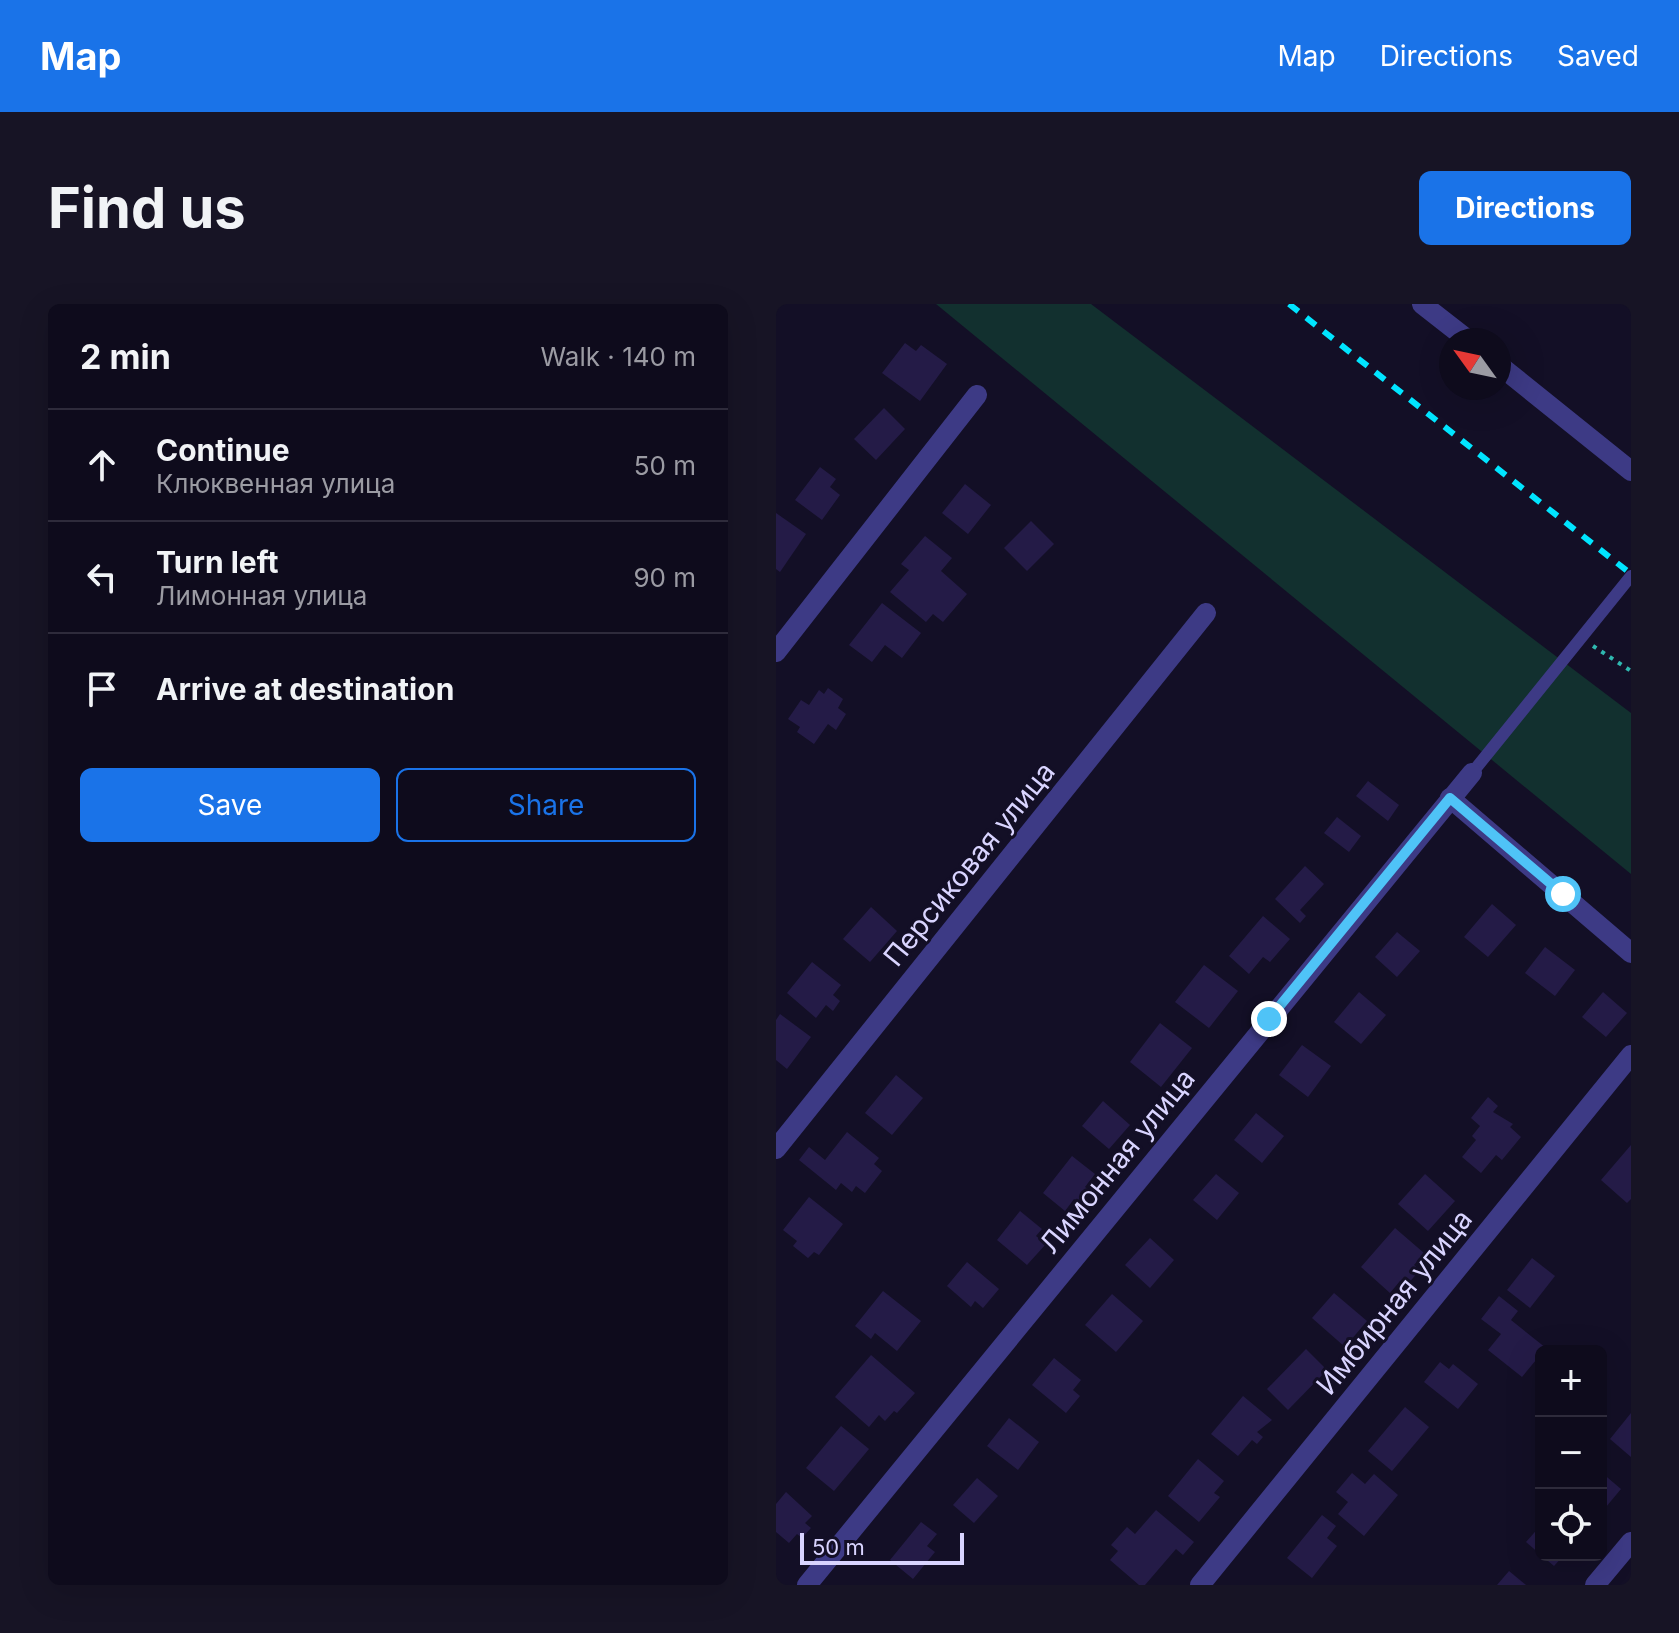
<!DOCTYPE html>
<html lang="en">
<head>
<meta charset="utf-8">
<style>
  :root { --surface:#0e0b1c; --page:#171425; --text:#f1f3f6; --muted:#9b9ba3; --line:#2e2b3b; --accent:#1a73e8 }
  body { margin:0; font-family:Inter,sans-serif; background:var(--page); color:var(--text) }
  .controls { position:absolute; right:24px; bottom:24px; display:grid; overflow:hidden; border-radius:12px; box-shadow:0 8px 32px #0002 }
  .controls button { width:72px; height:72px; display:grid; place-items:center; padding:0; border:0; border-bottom:2px solid var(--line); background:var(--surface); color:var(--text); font:40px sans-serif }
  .compass { position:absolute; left:663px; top:24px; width:72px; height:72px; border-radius:50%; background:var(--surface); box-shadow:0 8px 32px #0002; rotate:303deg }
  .scale { position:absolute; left:24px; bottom:20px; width:164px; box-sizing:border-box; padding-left:8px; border:4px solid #d9d4ff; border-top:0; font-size:22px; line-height:28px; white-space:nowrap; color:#d9d4ff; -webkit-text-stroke:6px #130f26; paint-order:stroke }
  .stop { position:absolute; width:24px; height:24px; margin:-18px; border:6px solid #4fc3f7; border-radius:50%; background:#fff }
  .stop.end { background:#4fc3f7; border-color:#fff; box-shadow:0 2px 8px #0008 }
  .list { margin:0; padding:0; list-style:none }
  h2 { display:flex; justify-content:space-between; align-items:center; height:104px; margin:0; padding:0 32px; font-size:34px }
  h2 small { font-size:26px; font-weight:400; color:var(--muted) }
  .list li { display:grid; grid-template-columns:52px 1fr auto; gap:24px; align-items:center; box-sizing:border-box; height:112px; padding:0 32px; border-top:2px solid var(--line) }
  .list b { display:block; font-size:30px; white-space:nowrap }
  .list p { margin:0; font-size:26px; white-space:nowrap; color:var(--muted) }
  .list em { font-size:26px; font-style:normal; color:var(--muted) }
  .actions { display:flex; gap:16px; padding:24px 32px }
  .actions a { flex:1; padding:18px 0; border:2px solid var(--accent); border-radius:12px; text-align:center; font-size:28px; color:var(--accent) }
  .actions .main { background:var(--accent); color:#fff }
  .icon { flex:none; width:44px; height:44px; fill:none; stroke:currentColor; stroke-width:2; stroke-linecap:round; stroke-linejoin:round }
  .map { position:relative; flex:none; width:855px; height:1281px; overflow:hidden; border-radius:12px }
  header { display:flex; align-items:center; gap:48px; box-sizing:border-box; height:112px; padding:0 40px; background:var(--accent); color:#fff }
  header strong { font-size:38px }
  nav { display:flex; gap:44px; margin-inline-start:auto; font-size:28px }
  .intro { display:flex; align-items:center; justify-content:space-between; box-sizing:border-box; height:192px; padding:0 48px }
  h1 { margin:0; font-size:56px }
  .button { padding:20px 36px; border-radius:12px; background:var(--accent); color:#fff; font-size:28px; font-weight:700 }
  main { display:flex; gap:48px; padding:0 48px }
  aside { flex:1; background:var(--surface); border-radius:12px; box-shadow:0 8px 32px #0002 }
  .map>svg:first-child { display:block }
  .green { fill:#12302f }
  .building { fill:#241b47 }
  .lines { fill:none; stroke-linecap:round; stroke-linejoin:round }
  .path { stroke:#2fb8b0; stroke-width:4; stroke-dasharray:4 6; stroke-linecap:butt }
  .service { stroke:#3d3a85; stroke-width:12 }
  .minor { stroke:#3d3a85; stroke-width:20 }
  .rail { stroke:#00e5ff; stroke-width:6; stroke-dasharray:12 10; stroke-linecap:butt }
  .route { stroke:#4fc3f7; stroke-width:10 }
  .labels { text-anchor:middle; stroke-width:6; stroke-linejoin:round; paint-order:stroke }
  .street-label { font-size:28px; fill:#d9d4ff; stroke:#130f26 }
</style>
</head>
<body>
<header>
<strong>Map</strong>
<nav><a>Map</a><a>Directions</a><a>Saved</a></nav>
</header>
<div class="intro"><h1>Find us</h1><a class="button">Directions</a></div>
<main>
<aside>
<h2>2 min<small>Walk · 140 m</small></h2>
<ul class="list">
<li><svg class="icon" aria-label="ahead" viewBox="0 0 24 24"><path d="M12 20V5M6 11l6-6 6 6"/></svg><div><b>Continue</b><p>Клюквенная улица</p></div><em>50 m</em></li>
<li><svg class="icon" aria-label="left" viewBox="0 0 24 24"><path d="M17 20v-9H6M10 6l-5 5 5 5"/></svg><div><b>Turn left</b><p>Лимонная улица</p></div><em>90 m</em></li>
<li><svg class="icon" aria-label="arrive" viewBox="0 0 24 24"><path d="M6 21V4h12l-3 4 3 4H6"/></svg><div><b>Arrive at destination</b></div></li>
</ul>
<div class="actions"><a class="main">Save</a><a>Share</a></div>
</aside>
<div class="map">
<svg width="855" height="1281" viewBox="0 0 855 1281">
  <rect width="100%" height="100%" fill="#130f26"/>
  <!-- green -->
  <polygon class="green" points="160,0 315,0 855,409 855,570"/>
  <!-- building -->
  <g class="building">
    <polygon points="129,39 140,47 145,41 171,60 144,97 106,69"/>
    <polygon points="108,104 129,125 100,156 78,135"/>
    <polygon points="44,163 60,175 54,183 64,191 46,216 19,196"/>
    <polygon points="189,180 215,201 192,230 166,209"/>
    <polygon points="0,209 30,230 4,268 0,265"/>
    <polygon points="255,217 278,240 251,267 228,244"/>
    <polygon points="149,232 176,254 165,267 191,290 167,318 157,310 150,318 114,288 133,266 125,260"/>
    <polygon points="106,299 145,329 126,354 109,341 96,358 73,341"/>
    <polygon points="52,384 67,395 62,404 70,410 60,426 52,420 38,440 21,428 24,423 12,415 25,396 33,401 43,386 48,390"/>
    <polygon points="592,477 623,501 612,517 580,492"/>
    <polygon points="561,513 585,532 573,548 548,529"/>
    <polygon points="529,562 548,580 524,606 530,612 524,619 499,595"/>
    <polygon points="716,600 740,621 712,653 688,633"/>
    <polygon points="95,603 121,627 94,658 67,635"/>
    <polygon points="487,612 514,635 494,658 487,653 473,670 453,652"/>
    <polygon points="621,628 644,647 621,673 599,653"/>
    <polygon points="769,643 799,666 779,692 749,669"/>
    <polygon points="36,658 65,681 57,691 64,697 57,707 50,701 40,714 11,689"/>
    <polygon points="428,661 462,687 433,724 399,698"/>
    <polygon points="583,688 610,711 585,740 558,718"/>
    <polygon points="827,688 851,709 830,733 806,713"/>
    <polygon points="4,710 35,733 11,765 0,756 0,716"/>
    <polygon points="384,719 416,744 385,783 354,758"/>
    <polygon points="526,741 555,762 532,793 503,771"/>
    <polygon points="120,771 147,794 116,831 89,809"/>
    <polygon points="712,793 722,802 717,808 737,820 734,823 745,833 726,856 720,851 705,869 686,853 700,836 696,832 704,822 695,814"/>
    <polygon points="327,797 354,821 333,845 306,822"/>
    <polygon points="480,809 508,832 486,859 458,836"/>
    <polygon points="71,828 103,854 98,860 106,867 89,889 80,882 76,888 65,879 60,886 23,856 33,843 49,856"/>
    <polygon points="855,841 855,895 851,899 825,876"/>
    <polygon points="296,852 319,870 309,883 315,888 306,900 298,895 289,907 267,889"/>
    <polygon points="440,870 463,889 441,916 417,896"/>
    <polygon points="649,870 679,897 652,927 622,900"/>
    <polygon points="33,893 67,920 43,951 38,948 32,954 17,942 21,937 7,926"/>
    <polygon points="244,907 266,925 260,932 270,940 251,961 221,936"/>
    <polygon points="619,924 648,949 638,961 644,966 630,982 624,977 614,989 585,963"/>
    <polygon points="374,934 398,956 374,984 349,961"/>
    <polygon points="756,954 779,972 754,1004 731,986"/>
    <polygon points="191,958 223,985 207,1004 199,997 195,1003 171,982"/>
    <polygon points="107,987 145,1017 121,1047 99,1029 95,1035 79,1022"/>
    <polygon points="558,989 591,1017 569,1043 536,1014"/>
    <polygon points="336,990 367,1017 340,1048 309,1021"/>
    <polygon points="723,992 742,1007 735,1016 770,1044 746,1073 712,1046 725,1030 705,1015"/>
    <polygon points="530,1045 551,1066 512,1106 491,1085"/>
    <polygon points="95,1051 139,1089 121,1109 118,1107 109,1117 103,1111 93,1123 59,1093"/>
    <polygon points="278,1054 305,1076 297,1086 304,1092 290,1109 256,1081"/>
    <polygon points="664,1058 673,1065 677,1060 702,1080 682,1105 648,1078"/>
    <polygon points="467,1092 496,1116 481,1128 487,1133 481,1140 476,1136 462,1152 435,1130"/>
    <polygon points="629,1103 653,1123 616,1167 592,1147"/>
    <polygon points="855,1109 855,1153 834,1135"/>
    <polygon points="233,1114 263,1138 242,1166 211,1142"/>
    <polygon points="65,1122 93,1145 58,1187 30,1164"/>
    <polygon points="422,1155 448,1177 438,1189 444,1193 423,1218 392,1192"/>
    <polygon points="825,1168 845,1185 825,1209"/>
    <polygon points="576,1169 589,1180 598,1170 622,1191 588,1232 562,1210 572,1198 560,1188"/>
    <polygon points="201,1174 222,1192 198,1219 177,1201"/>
    <polygon points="10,1188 36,1212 29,1219 35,1224 26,1234 21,1230 13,1239 0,1228 0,1200"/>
    <polygon points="380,1206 418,1238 407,1251 400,1245 369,1281 363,1281 334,1256 342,1247 335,1241 351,1223 359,1230"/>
    <polygon points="546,1211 560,1222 551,1234 561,1242 536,1274 511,1254"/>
    <polygon points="145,1218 161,1230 151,1242 159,1248 137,1275 114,1256"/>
    <polygon points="765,1221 765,1251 750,1238"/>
    <polygon points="765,1251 788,1251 778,1262"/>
    <polygon points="733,1267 750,1281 721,1281"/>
  </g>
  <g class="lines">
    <!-- path -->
    <polyline class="path" points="817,342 855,367"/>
    <!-- service -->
    <polyline class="service" points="696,469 855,272"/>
    <!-- minor -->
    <g class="minor">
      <polyline points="646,0 692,36"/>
      <polyline points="723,61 855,167"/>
      <polyline points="0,348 201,91"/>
      <polyline points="674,494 855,649"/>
      <polyline points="0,845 430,309"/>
      <polyline points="31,1281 696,469"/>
      <polyline points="424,1281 855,751"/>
      <polyline points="819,1281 855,1238"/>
    </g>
    <!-- rail -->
    <polyline class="rail" points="513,0 855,270"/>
  </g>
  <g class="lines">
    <!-- route -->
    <polyline class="route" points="493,715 674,494 787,590"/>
  </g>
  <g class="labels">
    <!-- street labels -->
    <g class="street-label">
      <text transform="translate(193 560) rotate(-51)" y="10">Персиковая улица</text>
      <text transform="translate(341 857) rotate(-51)" y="10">Лимонная улица</text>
      <text transform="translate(618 998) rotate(-51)" y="10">Имбирная улица</text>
    </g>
  </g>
</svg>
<div class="controls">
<button>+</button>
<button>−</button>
<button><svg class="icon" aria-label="locate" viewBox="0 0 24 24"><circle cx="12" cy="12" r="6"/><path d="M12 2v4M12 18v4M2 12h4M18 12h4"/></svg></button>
</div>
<svg class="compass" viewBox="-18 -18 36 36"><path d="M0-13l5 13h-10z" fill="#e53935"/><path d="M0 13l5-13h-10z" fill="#9b9ba3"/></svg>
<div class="scale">50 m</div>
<div class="stop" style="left:787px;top:590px"></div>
<div class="stop end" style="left:493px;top:715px"></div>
</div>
</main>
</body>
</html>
